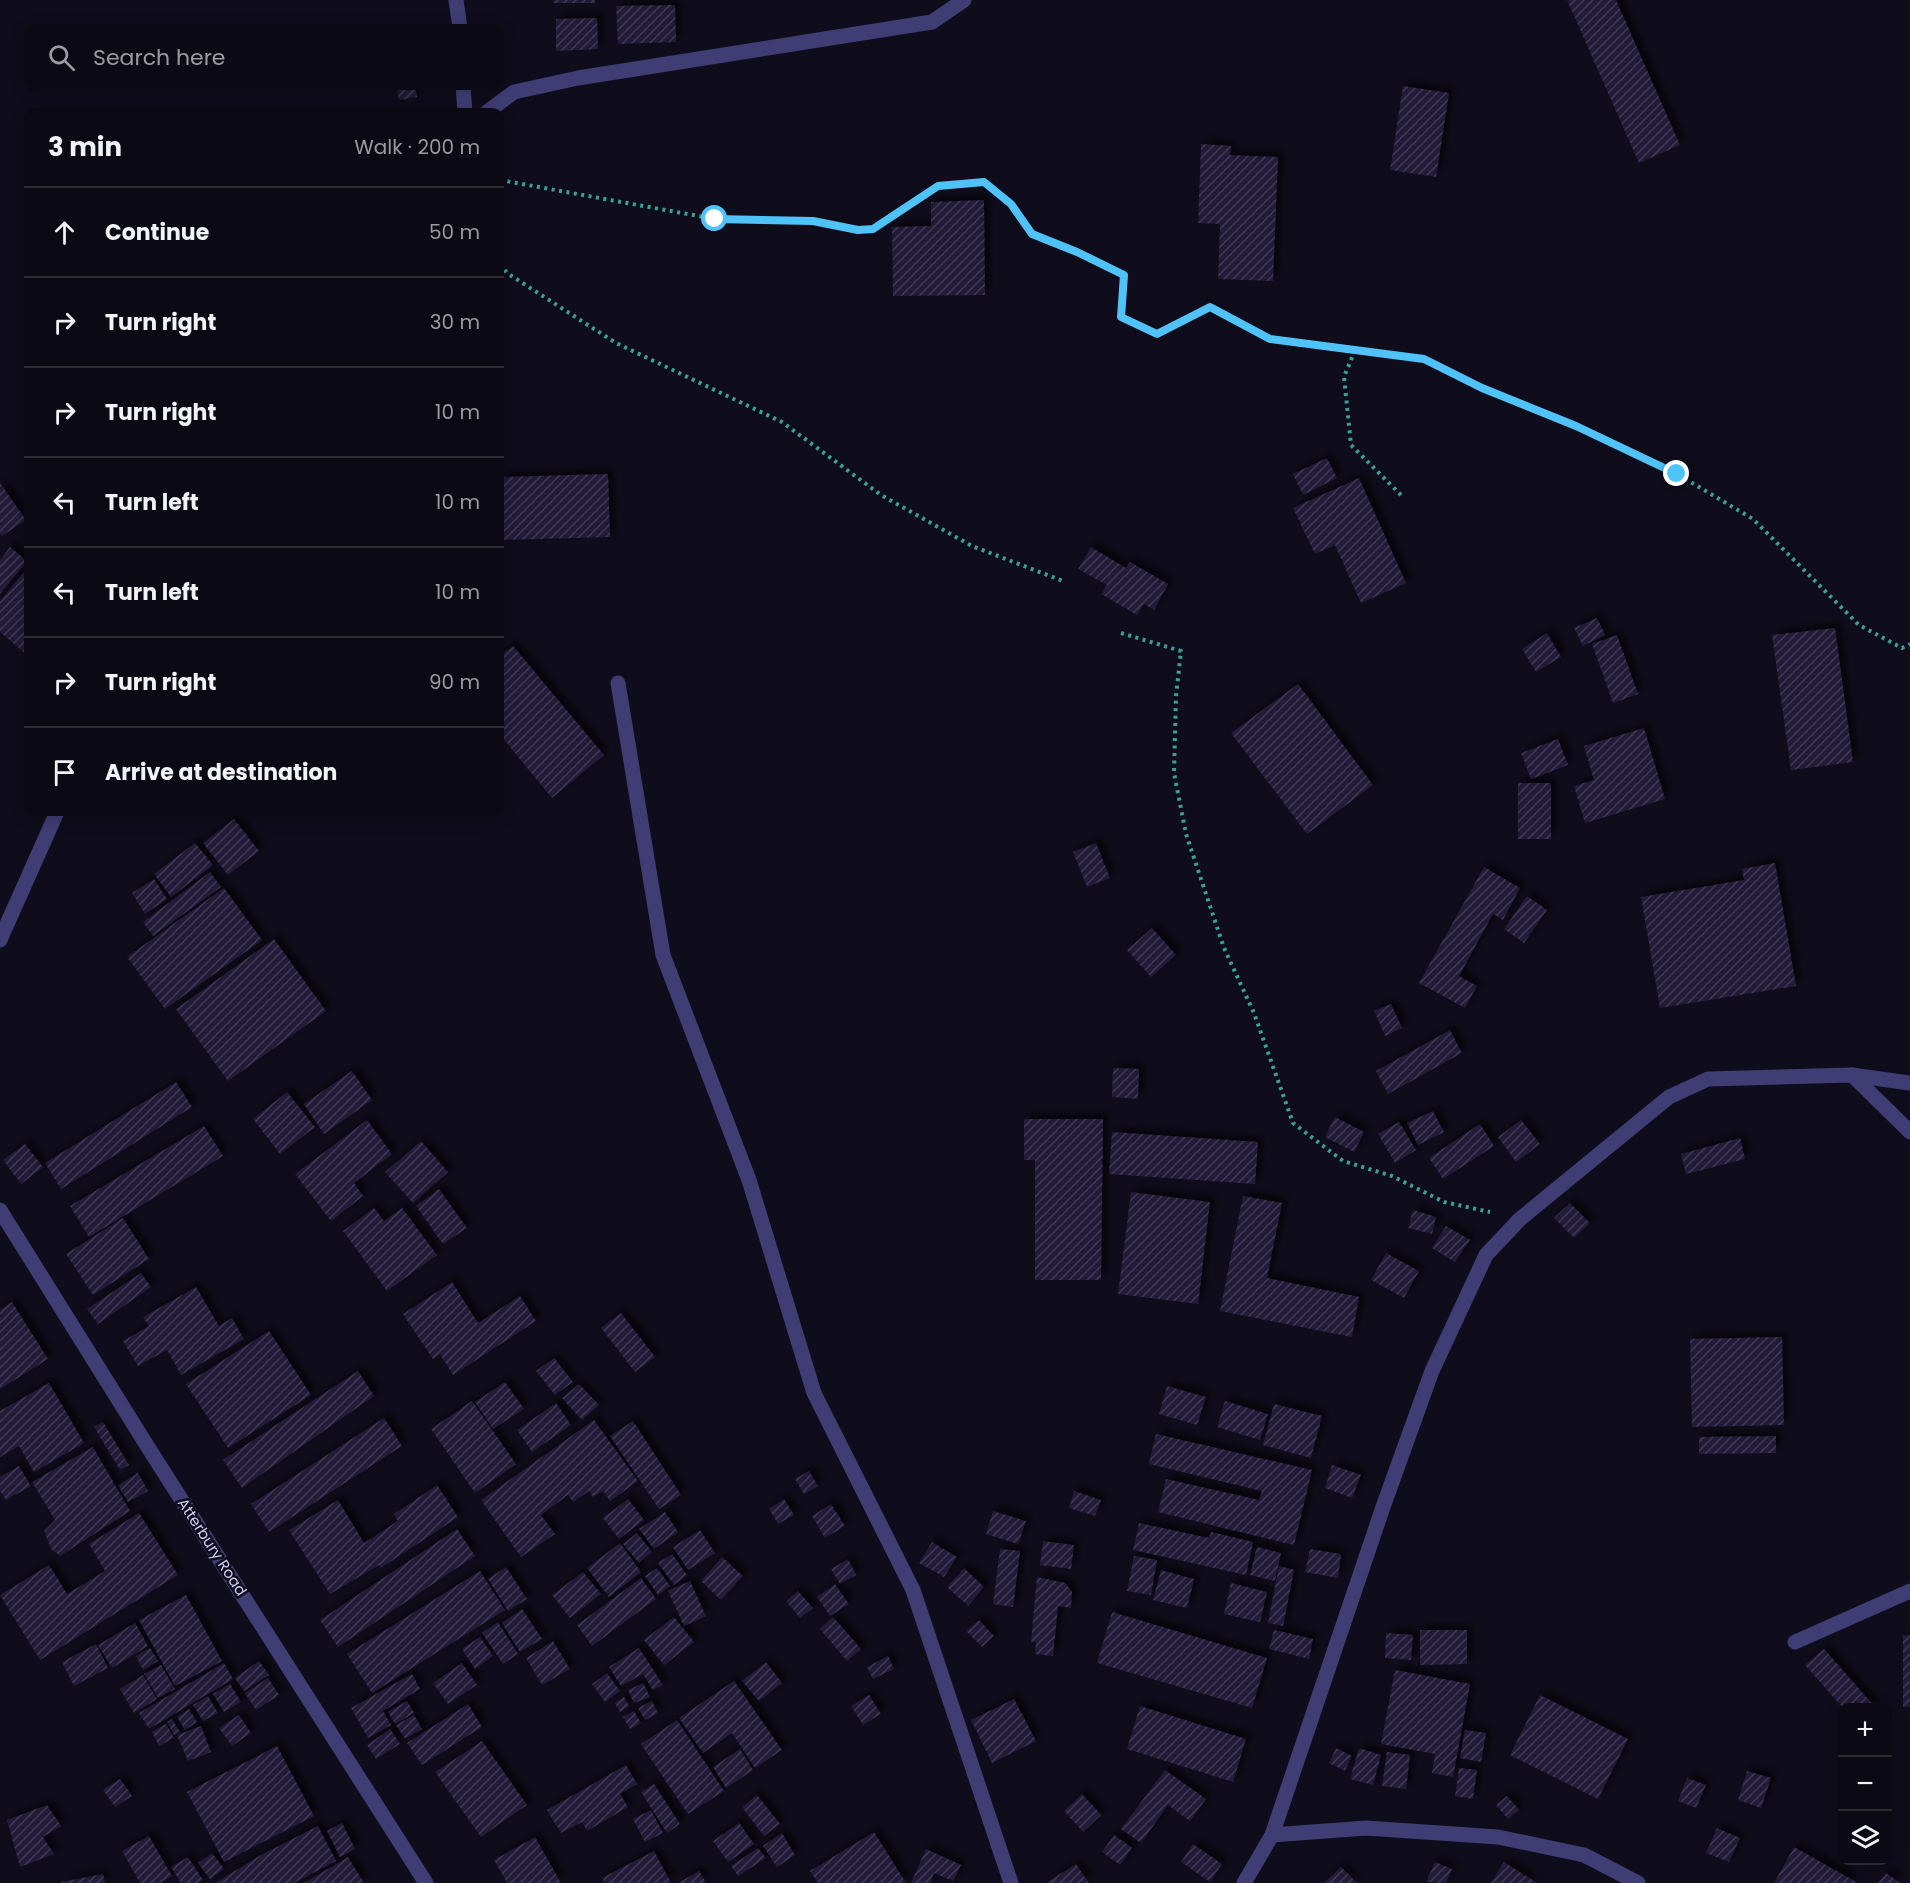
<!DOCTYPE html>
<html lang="en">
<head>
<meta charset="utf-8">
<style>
  :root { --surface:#0b0a14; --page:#191822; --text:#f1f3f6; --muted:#9a9aa0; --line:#2b2b34 }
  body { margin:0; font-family:Poppins,sans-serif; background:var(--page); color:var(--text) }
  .controls { position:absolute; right:18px; bottom:18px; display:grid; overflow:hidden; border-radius:12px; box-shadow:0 3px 15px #0003 }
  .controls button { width:54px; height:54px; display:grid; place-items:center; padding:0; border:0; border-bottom:2px solid var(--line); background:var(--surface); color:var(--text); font:30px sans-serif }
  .stop { position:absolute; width:18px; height:18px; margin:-14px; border:4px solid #4fc3f7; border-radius:50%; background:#fff }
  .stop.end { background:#4fc3f7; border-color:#fff; box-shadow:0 2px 6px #0008 }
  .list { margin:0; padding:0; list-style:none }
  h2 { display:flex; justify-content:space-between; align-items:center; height:78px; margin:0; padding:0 24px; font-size:26px }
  h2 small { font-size:20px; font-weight:400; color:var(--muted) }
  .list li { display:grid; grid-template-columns:39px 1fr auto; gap:18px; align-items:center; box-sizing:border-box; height:90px; padding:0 24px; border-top:2px solid var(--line) }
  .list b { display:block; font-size:22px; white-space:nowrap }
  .list em { font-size:20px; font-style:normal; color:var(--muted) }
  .icon { flex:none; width:33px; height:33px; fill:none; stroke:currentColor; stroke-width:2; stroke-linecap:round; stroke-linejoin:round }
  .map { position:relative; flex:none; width:1910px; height:1883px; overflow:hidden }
  .search { position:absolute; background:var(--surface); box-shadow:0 3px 15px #0003; left:24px; top:24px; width:480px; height:66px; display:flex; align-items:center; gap:15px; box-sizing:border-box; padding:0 21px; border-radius:12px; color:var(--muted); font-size:22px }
  .panel { position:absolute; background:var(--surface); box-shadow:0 3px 15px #0003; left:24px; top:108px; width:480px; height:708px; border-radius:12px }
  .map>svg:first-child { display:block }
  .building { fill:url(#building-hatch); filter:url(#shadow) }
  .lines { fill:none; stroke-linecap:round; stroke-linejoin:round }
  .path { stroke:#3aa099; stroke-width:4; stroke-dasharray:3 4.5; stroke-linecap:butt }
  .minor { stroke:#3f3d74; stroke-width:15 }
  .route { stroke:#4fc3f7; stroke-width:8 }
  .labels { text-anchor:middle; stroke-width:5; stroke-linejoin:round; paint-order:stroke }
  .street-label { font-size:15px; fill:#d2cdf9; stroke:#0f0d1b }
</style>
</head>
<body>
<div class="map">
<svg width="1910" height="1883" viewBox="0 0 1910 1883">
  <defs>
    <pattern id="building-hatch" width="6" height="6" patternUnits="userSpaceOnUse" patternTransform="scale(1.5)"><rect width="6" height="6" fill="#211b39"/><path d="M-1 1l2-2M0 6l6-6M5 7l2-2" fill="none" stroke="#403b56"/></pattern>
    <filter id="shadow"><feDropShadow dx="5.5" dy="-5.5" stdDeviation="3" flood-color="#0009"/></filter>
  </defs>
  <rect width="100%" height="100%" fill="#0f0d1b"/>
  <!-- building -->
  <g class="building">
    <rect x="553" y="0" width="42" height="3"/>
    <polygon points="1567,0 1616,0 1680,145 1639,163"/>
    <polygon points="675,5 676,42 618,44 616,6"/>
    <polygon points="597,18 598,49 556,51 556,19"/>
    <polygon points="396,86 415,86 417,97 399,100"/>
    <polygon points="1403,86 1449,93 1436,177 1390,170"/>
    <polygon points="1201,144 1231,146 1230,155 1278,157 1273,281 1218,279 1220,224 1198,223"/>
    <polygon points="984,200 985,295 893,296 892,227 931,226 931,202"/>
    <polygon points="1327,458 1337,478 1303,495 1293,474"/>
    <polygon points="608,474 610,537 504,540 502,477"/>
    <polygon points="1359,478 1406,583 1361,603 1335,545 1315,554 1293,508"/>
    <polygon points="0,483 26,520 2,536 0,534"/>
    <polygon points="10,547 27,561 0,594 0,560"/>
    <polygon points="1091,547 1126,568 1130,562 1168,584 1154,610 1144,604 1137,615 1101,594 1107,585 1078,569"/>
    <polygon points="28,567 28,656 0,632 0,601"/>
    <polygon points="1597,618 1605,635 1583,646 1574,628"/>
    <polygon points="1835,628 1853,762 1791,770 1772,635"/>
    <polygon points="1547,633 1561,657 1536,672 1522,649"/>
    <polygon points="1617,635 1638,694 1613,703 1592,644"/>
    <polygon points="513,646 604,755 552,798 500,735 500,656"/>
    <polygon points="1298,684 1373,785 1307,834 1231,733"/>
    <polygon points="1644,728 1665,799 1585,823 1574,786 1594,780 1584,746"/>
    <polygon points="1558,739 1568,765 1531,779 1521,753"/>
    <rect x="1518" y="783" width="33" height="56"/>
    <polygon points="234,819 259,851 228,875 203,843"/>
    <polygon points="195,843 213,865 171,897 154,874"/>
    <polygon points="1096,843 1110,878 1087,887 1073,852"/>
    <polygon points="1775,863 1796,986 1660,1008 1641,897 1744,880 1742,869"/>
    <polygon points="1484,867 1520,888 1503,920 1493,914 1459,976 1477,986 1465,1008 1419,983"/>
    <polygon points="210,872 221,887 153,936 143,922"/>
    <polygon points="154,879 167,899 145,914 132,893"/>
    <polygon points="224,888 262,940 165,1009 127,957"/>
    <polygon points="1527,896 1547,910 1524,943 1504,929"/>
    <polygon points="1152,928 1176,955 1151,977 1127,950"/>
    <polygon points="274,939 326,1011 228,1081 176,1009"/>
    <polygon points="1391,1004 1402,1028 1385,1036 1374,1011"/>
    <polygon points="1450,1030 1462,1053 1388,1094 1376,1071"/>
    <polygon points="1113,1068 1139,1069 1138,1099 1112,1097"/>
    <polygon points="352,1071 372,1100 324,1134 304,1104"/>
    <polygon points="176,1082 192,1107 61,1189 45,1163"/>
    <polygon points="287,1092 315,1127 280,1154 253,1119"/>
    <polygon points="1433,1111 1444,1132 1418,1145 1407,1123"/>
    <polygon points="1335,1117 1364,1132 1354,1152 1325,1137"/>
    <polygon points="1024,1119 1103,1119 1101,1280 1035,1280 1035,1160 1024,1160"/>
    <polygon points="367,1120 392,1154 354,1183 363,1196 331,1221 295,1174"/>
    <polygon points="1521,1120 1540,1144 1516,1162 1498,1137"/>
    <polygon points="1399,1122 1416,1150 1395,1163 1378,1134"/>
    <polygon points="1480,1124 1494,1146 1443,1179 1429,1158"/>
    <polygon points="204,1126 223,1156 89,1237 70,1206"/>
    <polygon points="1112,1132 1258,1142 1255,1184 1109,1174"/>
    <polygon points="1740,1138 1745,1159 1686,1174 1681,1154"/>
    <polygon points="421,1141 448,1172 413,1203 385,1172"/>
    <polygon points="25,1144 43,1167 21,1184 3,1160"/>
    <polygon points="439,1189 467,1228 443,1244 416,1206"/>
    <polygon points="1131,1192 1210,1202 1198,1304 1118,1294"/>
    <polygon points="1243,1196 1282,1203 1267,1278 1359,1297 1352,1337 1220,1311"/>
    <polygon points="1570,1203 1590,1223 1574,1238 1554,1218"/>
    <polygon points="374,1208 384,1221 402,1208 437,1255 387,1291 343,1231"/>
    <polygon points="1413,1210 1436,1217 1432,1234 1408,1228"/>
    <polygon points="123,1218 149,1259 93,1295 66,1254"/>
    <polygon points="1446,1226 1470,1240 1455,1262 1432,1248"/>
    <polygon points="1386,1253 1419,1271 1404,1298 1371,1280"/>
    <polygon points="141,1273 151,1287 98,1324 87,1309"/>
    <polygon points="452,1282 478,1323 520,1296 536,1321 453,1375 440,1354 433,1359 403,1314"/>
    <polygon points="196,1287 219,1326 232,1318 244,1339 181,1375 167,1350 138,1366 123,1341 149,1326 143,1317"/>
    <polygon points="12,1302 48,1359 0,1389 0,1310"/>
    <polygon points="621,1313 655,1357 635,1372 601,1328"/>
    <polygon points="269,1331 311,1395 228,1448 186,1384"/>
    <polygon points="1782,1337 1784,1425 1692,1427 1690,1339"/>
    <polygon points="554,1358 573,1382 555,1395 536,1371"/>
    <polygon points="358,1371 374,1396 242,1488 223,1460"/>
    <polygon points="505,1382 524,1409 493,1429 475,1402"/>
    <polygon points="49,1383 84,1443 34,1472 19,1446 0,1457 0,1411"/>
    <polygon points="579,1384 599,1405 582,1420 562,1398"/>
    <polygon points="1167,1386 1206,1397 1197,1425 1159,1414"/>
    <polygon points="472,1401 516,1464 475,1493 431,1429"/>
    <polygon points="1225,1401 1268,1414 1260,1440 1217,1427"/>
    <polygon points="556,1403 571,1425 532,1452 517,1430"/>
    <polygon points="1274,1404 1322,1416 1311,1458 1263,1445"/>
    <polygon points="384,1418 402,1446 269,1532 251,1504"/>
    <polygon points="594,1420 638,1481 610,1501 603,1491 593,1497 589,1491 573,1502 568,1495 541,1515 555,1534 521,1557 481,1500"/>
    <polygon points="633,1421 681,1495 659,1509 610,1436"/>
    <polygon points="103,1422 129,1465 120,1470 94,1427"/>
    <polygon points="1156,1434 1312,1470 1294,1545 1158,1512 1166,1479 1259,1500 1262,1491 1149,1464"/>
    <polygon points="1776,1436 1776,1453 1699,1454 1699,1437"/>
    <polygon points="93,1447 130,1511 60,1556 51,1549 44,1531 55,1520 32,1482"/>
    <polygon points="1332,1465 1361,1475 1352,1498 1325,1488"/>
    <polygon points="19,1466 31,1486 6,1500 0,1491 0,1477"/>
    <polygon points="809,1471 818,1486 804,1494 795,1479"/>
    <polygon points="138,1473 148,1491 128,1502 118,1485"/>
    <polygon points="437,1485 458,1517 381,1568 379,1565 330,1594 289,1530 338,1500 364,1543 398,1521 394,1514"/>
    <polygon points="1074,1491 1101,1500 1095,1516 1069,1508"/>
    <polygon points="628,1499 644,1520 619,1539 603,1518"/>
    <polygon points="784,1499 794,1515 778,1524 769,1509"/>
    <polygon points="831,1504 845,1526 825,1538 812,1516"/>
    <polygon points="993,1511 1026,1521 1018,1544 986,1534"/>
    <polygon points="665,1512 678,1532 654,1549 639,1529"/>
    <polygon points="139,1513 178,1575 40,1660 0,1595 49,1565 67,1594 105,1571 89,1544"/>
    <polygon points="1139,1523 1209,1538 1211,1532 1253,1542 1246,1575 1133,1550"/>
    <polygon points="457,1529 475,1556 338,1647 320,1620"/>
    <polygon points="700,1530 715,1553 688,1570 673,1547"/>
    <polygon points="637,1533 652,1552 639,1563 623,1544"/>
    <polygon points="1043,1541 1074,1545 1071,1569 1040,1565"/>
    <polygon points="932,1542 957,1557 944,1577 919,1563"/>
    <polygon points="620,1543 641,1572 609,1597 587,1568"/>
    <polygon points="1257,1547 1281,1553 1275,1581 1250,1575"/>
    <polygon points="1000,1549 1020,1551 1013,1607 993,1604"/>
    <polygon points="1310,1549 1341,1554 1338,1578 1305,1572"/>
    <polygon points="672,1554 687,1575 674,1585 658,1563"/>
    <polygon points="1134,1556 1157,1560 1151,1595 1127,1591"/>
    <polygon points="722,1557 743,1576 721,1600 701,1581"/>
    <polygon points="848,1559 856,1575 840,1584 831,1569"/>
    <polygon points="1279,1566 1294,1570 1283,1626 1268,1623"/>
    <polygon points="506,1567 527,1599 508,1611 488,1579"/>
    <polygon points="657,1568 670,1586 658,1595 645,1576"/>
    <polygon points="964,1568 984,1587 968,1606 947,1587"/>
    <polygon points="1161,1570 1194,1579 1187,1608 1153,1600"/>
    <polygon points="480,1571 505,1610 372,1693 347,1654"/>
    <polygon points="583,1572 601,1594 570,1618 552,1595"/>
    <polygon points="1037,1577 1065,1583 1072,1592 1071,1608 1058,1606 1053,1656 1035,1654 1036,1642 1031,1642"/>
    <polygon points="641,1578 656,1599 592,1646 577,1625"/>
    <polygon points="690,1581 706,1616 684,1626 668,1591"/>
    <polygon points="1231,1583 1267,1592 1260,1622 1224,1614"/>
    <polygon points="835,1584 849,1604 830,1616 817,1597"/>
    <polygon points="798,1591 813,1608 800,1618 786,1601"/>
    <polygon points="186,1595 222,1661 175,1686 139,1620"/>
    <polygon points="522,1609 542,1639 520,1652 502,1623"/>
    <polygon points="1112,1612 1267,1658 1252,1708 1097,1663"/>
    <polygon points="674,1617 694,1642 664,1665 644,1640"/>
    <polygon points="833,1617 861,1649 847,1661 820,1629"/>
    <polygon points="979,1620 994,1636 982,1647 966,1631"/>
    <polygon points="498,1622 518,1654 503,1664 482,1633"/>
    <polygon points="135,1623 148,1646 112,1668 98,1645"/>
    <polygon points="1274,1630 1313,1639 1309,1659 1269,1649"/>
    <polygon points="1420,1630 1467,1630 1467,1664 1420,1665"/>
    <polygon points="1386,1633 1413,1635 1411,1660 1385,1658"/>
    <rect x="1903" y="1635" width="7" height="72"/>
    <polygon points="480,1637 493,1656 475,1669 462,1649"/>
    <polygon points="553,1641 570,1669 542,1685 526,1658"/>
    <polygon points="96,1644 108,1668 74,1686 62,1662"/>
    <polygon points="150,1648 158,1661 143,1670 136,1656"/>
    <polygon points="639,1648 663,1685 653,1690 643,1674 621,1686 609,1667"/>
    <polygon points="1824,1649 1876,1708 1843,1708 1805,1665"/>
    <polygon points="888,1656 894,1669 873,1679 867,1667"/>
    <polygon points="259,1661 269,1675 244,1691 235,1678"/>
    <polygon points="766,1662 782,1683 759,1701 742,1681"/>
    <polygon points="224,1663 233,1679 149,1729 139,1713"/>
    <polygon points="462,1663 477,1685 448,1704 433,1683"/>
    <polygon points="161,1665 175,1689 158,1698 144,1674"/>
    <polygon points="1395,1670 1470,1684 1453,1777 1432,1773 1435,1754 1381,1744"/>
    <polygon points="607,1673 620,1691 605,1702 592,1684"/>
    <polygon points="412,1674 420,1689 383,1711 391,1725 368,1738 351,1708"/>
    <polygon points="143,1675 157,1699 134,1713 120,1689"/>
    <polygon points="268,1678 279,1695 256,1710 245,1693"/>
    <polygon points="734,1681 782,1750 755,1768 732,1733 703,1753 679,1718"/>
    <polygon points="643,1683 650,1697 634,1703 628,1690"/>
    <polygon points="230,1684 241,1702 224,1712 213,1694"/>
    <polygon points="869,1695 881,1714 863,1725 851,1706"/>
    <polygon points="1540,1695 1628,1739 1598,1799 1510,1755"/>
    <polygon points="208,1696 218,1713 203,1721 193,1705"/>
    <polygon points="624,1697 629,1706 620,1712 615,1703"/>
    <polygon points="1014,1699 1036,1741 992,1763 971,1720"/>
    <polygon points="407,1701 414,1713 395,1724 388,1712"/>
    <polygon points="652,1701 658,1713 645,1720 638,1708"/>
    <polygon points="468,1704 482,1727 422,1765 407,1743"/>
    <polygon points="1140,1706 1246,1739 1233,1782 1127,1749"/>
    <polygon points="189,1709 197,1722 185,1730 177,1717"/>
    <polygon points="634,1711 641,1723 630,1729 623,1717"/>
    <polygon points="239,1715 251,1733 232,1746 219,1728"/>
    <polygon points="414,1715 422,1729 405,1739 396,1725"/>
    <polygon points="172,1719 180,1732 174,1735 167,1722"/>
    <polygon points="677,1720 724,1791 688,1814 641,1744"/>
    <polygon points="166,1724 174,1738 159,1746 152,1732"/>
    <polygon points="201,1726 211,1752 188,1761 177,1735"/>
    <polygon points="390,1729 400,1744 376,1759 367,1745"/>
    <polygon points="1465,1730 1486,1733 1481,1762 1460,1758"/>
    <polygon points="482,1741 527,1805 481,1837 435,1772"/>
    <polygon points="277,1746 314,1816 224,1862 187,1792"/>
    <polygon points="1336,1748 1352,1756 1345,1771 1329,1763"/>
    <polygon points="1359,1748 1381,1755 1373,1785 1350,1779"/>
    <polygon points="740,1749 753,1770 726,1788 713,1767"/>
    <polygon points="1387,1752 1410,1755 1406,1789 1382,1786"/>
    <polygon points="626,1765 637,1784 620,1794 628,1807 587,1831 582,1822 561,1833 547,1810"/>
    <polygon points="1459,1768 1477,1770 1473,1799 1455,1796"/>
    <polygon points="1165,1770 1206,1799 1190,1821 1168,1805 1141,1843 1121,1829"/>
    <polygon points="1747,1771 1771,1778 1761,1808 1738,1800"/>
    <polygon points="1687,1778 1706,1785 1696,1808 1678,1801"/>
    <polygon points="120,1779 132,1796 115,1807 103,1790"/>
    <polygon points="654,1784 680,1824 667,1833 641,1792"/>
    <polygon points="1082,1794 1101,1815 1083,1832 1064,1811"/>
    <polygon points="757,1795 780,1824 764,1836 742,1807"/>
    <polygon points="1507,1796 1519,1810 1508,1819 1496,1805"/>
    <polygon points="47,1805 61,1826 43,1837 54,1854 20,1867 7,1820"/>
    <polygon points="651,1810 663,1833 645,1842 633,1819"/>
    <polygon points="342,1823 355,1849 340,1857 327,1831"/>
    <polygon points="739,1823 754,1844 728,1862 713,1841"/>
    <polygon points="318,1826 336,1861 294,1883 215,1883 261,1855"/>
    <polygon points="1717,1828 1740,1838 1729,1862 1706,1853"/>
    <polygon points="874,1832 906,1883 818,1883 810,1871"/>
    <polygon points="782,1833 795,1855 777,1867 763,1846"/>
    <polygon points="1114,1835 1132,1848 1120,1865 1102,1852"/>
    <polygon points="149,1836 172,1876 160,1883 140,1883 122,1851"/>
    <polygon points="535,1837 561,1883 507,1883 494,1860"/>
    <polygon points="1193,1844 1222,1864 1210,1882 1181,1862"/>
    <polygon points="1794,1847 1858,1883 1774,1883"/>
    <polygon points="758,1848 766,1858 738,1876 731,1866"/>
    <polygon points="926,1849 961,1865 953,1881 934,1873 930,1883 911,1883"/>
    <polygon points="654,1851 671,1883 605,1883 602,1878"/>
    <polygon points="212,1853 224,1869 210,1879 198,1863"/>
    <polygon points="188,1857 203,1880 198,1883 181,1883 171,1867"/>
    <polygon points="348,1857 364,1883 304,1883"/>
    <polygon points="1435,1862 1452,1869 1446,1883 1426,1882"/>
    <polygon points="1504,1862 1537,1883 1491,1883"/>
    <polygon points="1076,1864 1089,1883 1046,1883"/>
    <polygon points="1341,1867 1357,1883 1324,1883"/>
    <polygon points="699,1871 706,1883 678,1883"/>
    <polygon points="1886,1873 1900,1883 1878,1883"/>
    <polygon points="103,1874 105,1883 61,1883 61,1882"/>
  </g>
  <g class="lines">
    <!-- path -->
    <g class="path">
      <polyline points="500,180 715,219 813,221 858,230 873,229 938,186 984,182 1011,204 1032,234 1077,252 1124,275 1121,317 1157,334 1210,307 1270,339 1355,350"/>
      <polyline points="500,264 507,273 616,343 782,422 881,495 972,546 1063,581"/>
      <polyline points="1401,495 1351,445 1344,377 1355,350 1424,359 1482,388 1576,426 1677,474 1753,519 1859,625 1902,648 1910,644"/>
      <polyline points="1121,633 1181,651 1176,696 1174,773 1186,834 1224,948 1254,1013 1293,1123 1343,1161 1392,1176 1444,1202 1490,1212"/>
    </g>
    <!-- minor -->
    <g class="minor">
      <polyline points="456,0 460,28"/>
      <polyline points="463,86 465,112"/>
      <polyline points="487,112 514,92 578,78 932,22 964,0"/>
      <polyline points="618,683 663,955 749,1180 814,1393 913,1590 1011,1883"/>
      <polyline points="0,940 57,812"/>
      <polyline points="1852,1075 1910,1132"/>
      <polyline points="0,1210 151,1452 426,1883"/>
      <polyline points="1795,1642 1910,1591"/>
      <polyline points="1272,1835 1366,1828 1498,1837 1584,1855 1638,1883"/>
      <polyline points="1244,1883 1272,1835 1383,1507 1432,1371 1486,1255 1520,1219 1669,1097 1708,1079 1852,1075 1910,1083"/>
    </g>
  </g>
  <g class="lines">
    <!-- route -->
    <polyline class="route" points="715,219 813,221 858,230 873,229 938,186 984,182 1011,204 1032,234 1077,252 1124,275 1121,317 1157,334 1210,307 1270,339 1424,359 1482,388 1576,426 1677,474"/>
  </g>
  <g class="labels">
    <!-- street labels -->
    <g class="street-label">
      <text transform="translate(212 1547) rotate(57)" y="5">Atterbury Road</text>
    </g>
  </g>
</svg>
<div class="controls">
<button>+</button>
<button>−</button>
<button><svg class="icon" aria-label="layers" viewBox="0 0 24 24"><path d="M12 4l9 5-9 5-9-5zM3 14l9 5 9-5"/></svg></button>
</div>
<div class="stop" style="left:715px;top:219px"></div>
<div class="stop end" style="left:1677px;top:474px"></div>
<div class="search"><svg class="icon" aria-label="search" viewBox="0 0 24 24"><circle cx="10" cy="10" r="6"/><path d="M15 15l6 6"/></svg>Search here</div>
<section class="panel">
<h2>3 min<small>Walk · 200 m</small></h2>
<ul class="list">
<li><svg class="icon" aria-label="ahead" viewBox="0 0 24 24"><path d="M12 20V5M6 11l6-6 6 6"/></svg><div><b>Continue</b></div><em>50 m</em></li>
<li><svg class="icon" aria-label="right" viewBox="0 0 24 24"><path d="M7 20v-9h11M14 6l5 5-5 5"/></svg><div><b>Turn right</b></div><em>30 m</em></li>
<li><svg class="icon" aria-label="right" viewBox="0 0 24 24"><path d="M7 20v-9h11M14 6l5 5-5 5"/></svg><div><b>Turn right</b></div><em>10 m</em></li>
<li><svg class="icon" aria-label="left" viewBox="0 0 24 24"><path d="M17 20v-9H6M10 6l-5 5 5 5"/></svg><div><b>Turn left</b></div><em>10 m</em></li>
<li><svg class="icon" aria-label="left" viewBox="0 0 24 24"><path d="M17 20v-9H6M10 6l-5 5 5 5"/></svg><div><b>Turn left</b></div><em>10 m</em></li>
<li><svg class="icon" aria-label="right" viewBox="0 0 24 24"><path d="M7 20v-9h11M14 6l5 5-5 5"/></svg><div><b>Turn right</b></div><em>90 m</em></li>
<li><svg class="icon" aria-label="arrive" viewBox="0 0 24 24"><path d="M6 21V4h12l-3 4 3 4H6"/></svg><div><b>Arrive at destination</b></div></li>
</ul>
</section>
</div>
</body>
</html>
